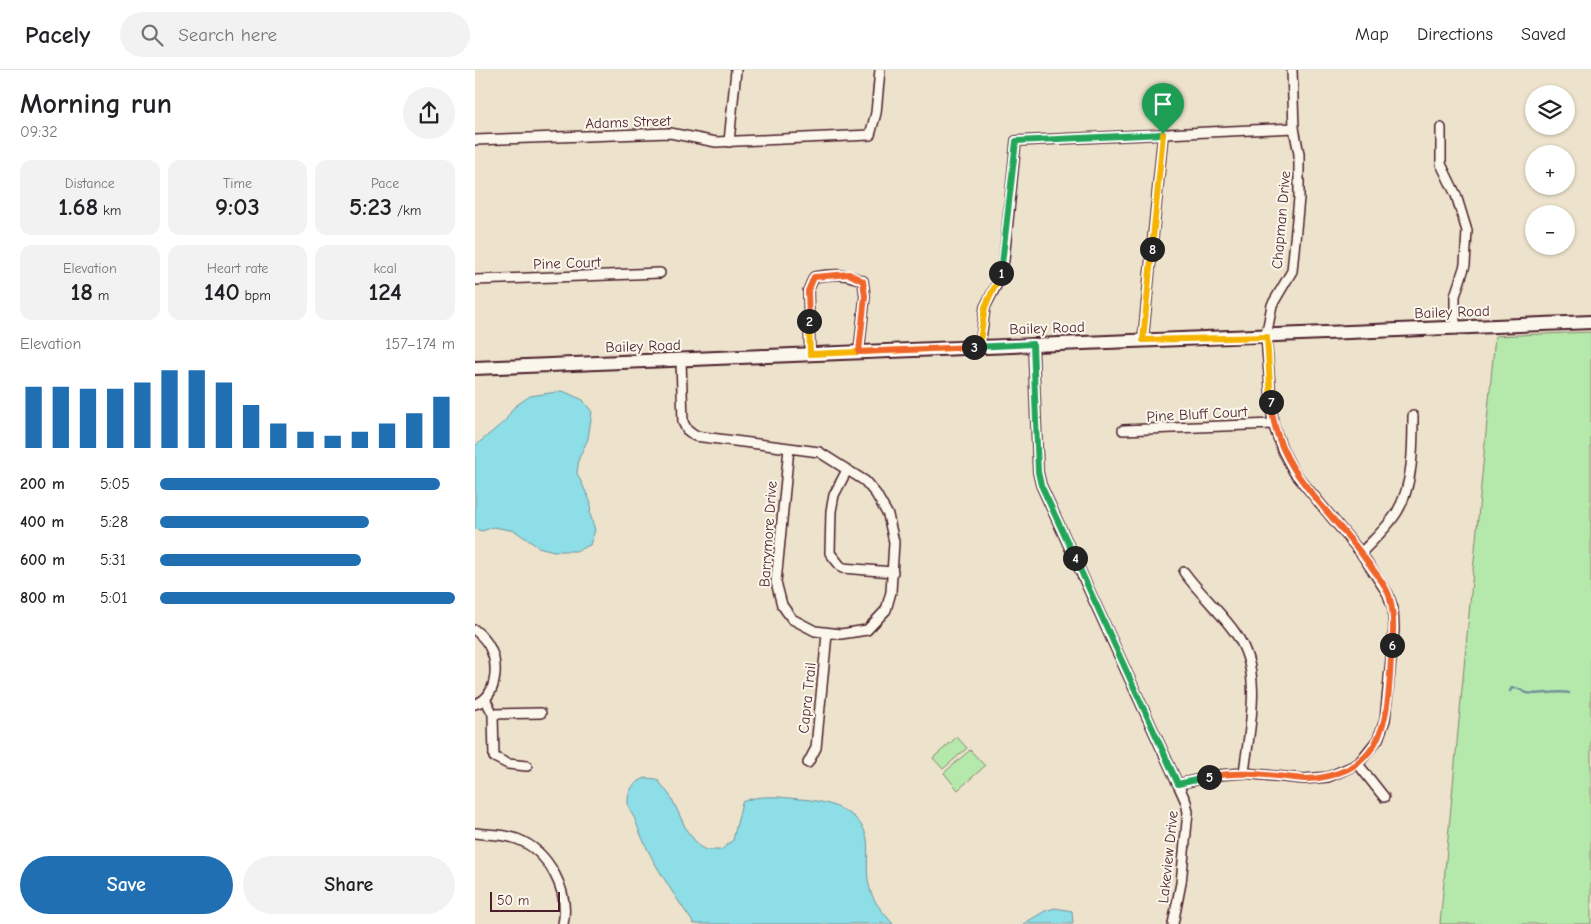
<!DOCTYPE html>
<meta charset="utf-8">
<style>
body{margin:0;font-family:"Comic Neue",sans-serif;background:#f2f2f2;color:#202124;height:100vh;display:flex;flex-direction:column;font-size:19px;white-space:nowrap}
*{box-sizing:border-box;margin:0}
p{font-size:16px;color:#757577}
.icon{flex:none;width:28px;height:28px;fill:none;stroke:currentColor;stroke-width:2;stroke-linecap:round;stroke-linejoin:round}
.map{position:relative;flex:1;overflow:hidden}
.drawer{display:flex;flex-direction:column;background:#fff;width:475px}
.drawer>*{flex:none}
.controls{position:absolute;left:1050px;top:15px;display:grid;gap:10px}
.controls a{display:grid;place-items:center;width:50px;height:50px;border-radius:50%;background:#fff;box-shadow:0 1px 4px #0004;font-size:25px}
.scale{position:absolute;left:15px;bottom:12px;width:70px;box-sizing:border-box;padding-left:5px;border:2px solid #4a1f2b;border-top:0;font-size:14px;line-height:18px;white-space:nowrap;color:#4a1f2b;-webkit-text-stroke:4px #fbf7ec;paint-order:stroke}
.pin{position:absolute;display:grid;place-items:center;width:42px;height:42px;color:#fff;margin:-51px -21px;border-radius:50% 50% 50% 0;rotate:-45deg;box-shadow:0 0 5px #0007}
.pin .icon{rotate:45deg}
.km{position:absolute;width:25px;height:25px;margin:-12px;border-radius:50%;background:#222;color:#fff;font-size:14px;line-height:25px;text-align:center}
.round{display:grid;place-items:center;flex:none;width:52px;height:52px;border-radius:26px;background:#f2f2f2}
.summary{display:flex;align-items:center;justify-content:space-between;height:85px;padding:0 20px}
h1{font-size:28px;font-weight:700;line-height:38px}
.metrics{display:grid;grid-template-columns:repeat(3,1fr);gap:8px;height:85px;padding:5px 20px}
.metrics div{display:grid;align-content:center;border-radius:12px;background:#f2f2f2;text-align:center}
.metrics b{font-size:25px;font-weight:700}
.metrics small{font-size:14px;font-weight:400}
.metrics p{font-size:14px}
.chart{height:140px;padding:10px 20px}
.chart p{display:flex;justify-content:space-between}
.chart svg{width:100%;height:90px;margin-top:5px;stroke:#1f6fb2;stroke-width:6}
.cta{display:flex;gap:10px;margin-top:auto;padding:10px 20px}
.cta a{flex:1;height:58px;border-radius:30px;background:#1f6fb2;color:#fff;font-size:20px;font-weight:700;line-height:58px;text-align:center}
.cta a+a{background:#f2f2f2;color:#202124}
ul{padding:0 20px;list-style:none;font-size:16px}
li{display:grid;grid-template-columns:80px 60px 1fr;align-items:center;height:38px}
li i{height:12px;border-radius:6px;background:#1f6fb2}
header{display:flex;align-items:center;gap:30px;box-sizing:border-box;height:70px;padding:0 25px;background:#fff;border-bottom:1px solid #e0e0e0}
header strong{font-size:24px}
nav{display:flex;gap:28px;margin-inline-start:auto;font-size:18px}
.search{width:350px;height:45px;background:#f2f2f2;display:flex;align-items:center;gap:12px;box-sizing:border-box;padding:0 18px;border-radius:28px;color:#757577;font-size:19px}
main{display:flex;flex:1;min-height:0}
.map>svg:first-child{display:block}
.green{fill:#b5e9ab;stroke:#80846b}
.water{fill:#8ddee6;stroke:#72929b}
.lines{fill:none;stroke-linecap:round;stroke-linejoin:round}
.stream{stroke:#72929b;stroke-width:2.5}
.street-casing{stroke:#4a1f2b;stroke-width:12}
.secondary-casing{stroke:#4a1f2b;stroke-width:16}
.street{stroke:#fbf7ec;stroke-width:9}
.secondary{stroke:#fbf7ec;stroke-width:12}
.split-1-casing{stroke:#fff;stroke-width:10}
.split-2-casing{stroke:#fff;stroke-width:10}
.split-3-casing{stroke:#fff;stroke-width:10}
.split-4-casing{stroke:#fff;stroke-width:10}
.split-5-casing{stroke:#fff;stroke-width:10}
.split-6-casing{stroke:#fff;stroke-width:10}
.split-7-casing{stroke:#fff;stroke-width:10}
.split-8-casing{stroke:#fff;stroke-width:10}
.split-9-casing{stroke:#fff;stroke-width:10}
.split-1{stroke:#22a559;stroke-width:6}
.split-2{stroke:#f5b400;stroke-width:6}
.split-3{stroke:#f0652b;stroke-width:6}
.split-4{stroke:#22a559;stroke-width:6}
.split-5{stroke:#22a559;stroke-width:6}
.split-6{stroke:#f0652b;stroke-width:6}
.split-7{stroke:#f0652b;stroke-width:6}
.split-8{stroke:#f5b400;stroke-width:6}
.split-9{stroke:#f5b400;stroke-width:6}
.labels{text-anchor:middle;dominant-baseline:central;stroke-width:4;stroke-linejoin:round;paint-order:stroke}
.street-label{font-size:15px;fill:#4a1f2b;stroke:#fbf7ec}
</style>
<header>
<strong>Pacely</strong>
<div class="search"><svg class="icon" aria-label="search" viewBox="0 0 24 24"><circle cx="10" cy="10" r="6"/><path d="M15 15l6 6"/></svg>Search here</div>
<nav><a>Map</a><a>Directions</a><a>Saved</a></nav>
</header>
<main>
<section class="drawer">
<div class="summary"><div><h1>Morning run</h1><p>09:32</p></div><a class="round"><svg class="icon" aria-label="share" viewBox="0 0 24 24"><path d="M12 15V3M7 8l5-5 5 5M5 13v7h14v-7"/></svg></a></div>
<div class="metrics">
<div><p>Distance</p><b>1.68<small> km</small></b></div>
<div><p>Time</p><b>9:03</b></div>
<div><p>Pace</p><b>5:23<small> /km</small></b></div>
</div>
<div class="metrics">
<div><p>Elevation</p><b>18<small> m</small></b></div>
<div><p>Heart rate</p><b>140<small> bpm</small></b></div>
<div><p>kcal</p><b>124</b></div>
</div>
<div class="chart"><p><span>Elevation</span>157–174 m</p>
<svg viewBox="0 0 160 44" preserveAspectRatio="none"><path d="M5 44V14M15 44V14M25 44V15M35 44V15M45 44V12M55 44V6M65 44V6M75 44V12M85 44V23M95 44V32M105 44V36M115 44V38M125 44V36M135 44V32M145 44V27M155 44V19"/></svg>
</div>
<ul>
<li><b>200 m</b>5:05<i style="width:95%"></i></li>
<li><b>400 m</b>5:28<i style="width:71%"></i></li>
<li><b>600 m</b>5:31<i style="width:68%"></i></li>
<li><b>800 m</b>5:01<i style="width:100%"></i></li>
</ul>
<div class="cta"><a>Save</a><a>Share</a></div>
</section>
<div class="map">
<svg width="1116" height="854" viewBox="0 0 1116 854">
<rect width="100%" height="100%" fill="#ede3cc"/>
<filter id="ink" filterUnits="userSpaceOnUse"><feTurbulence type="fractalNoise" baseFrequency=".02" numOctaves="2"/><feDisplacementMap in="SourceGraphic" scale="10" xChannelSelector="R" yChannelSelector="G"/><feConvolveMatrix kernelMatrix="1 2 1 2 8 2 1 2 1" color-interpolation-filters="sRGB"/></filter>
<g filter="url(#ink)">
<!-- green -->
<g class="green">
<polygon points="1116,262 1116,854 965,854 1020,266"/>
<polygon points="482,667 492,678 468,699 458,688"/>
<polygon points="495,680 510,696 483,720 469,703"/>
</g>
<!-- water -->
<g class="water">
<polygon points="88,321 108,330 117,342 113,369 104,388 102,403 116,433 115,444 120,460 115,475 101,481 79,481 63,477 40,461 19,457 7,461 0,459 0,376 30,351 39,337 55,326"/>
<path d="M171,708L182,709L196,727L212,761L225,777L231,780H246L258,770L267,732C284,724 305,727 324,729C349,730 387,740 392,769C394,785 390,803 395,819C398,832 409,843 418,854H219C198,823 174,789 162,755C160,746 152,740 153,730C153,719 161,711 171,708Z"/>
<polygon points="580,838 597,841 598,854 548,854 570,841"/>
</g>
<g class="lines">
<!-- stream -->
<path class="stream" d="M1035,621L1037,618C1045,617 1046,621 1052,623C1064,626 1080,620 1094,623"/>
<defs>
<g id="street">
<polyline points="966,58 966,94 981,125 992,161 990,195 980,226 980,259"/>
<polyline points="0,70 195,63 241,72 395,65 401,43 405,0"/>
<polyline points="254,72 261,0"/>
<polyline points="0,210 185,203"/>
<polyline points="668,270 688,64"/>
<polyline points="558,275 563,402 566,415 711,732 713,742 706,813 698,854"/>
<polyline points="505,277 510,237 525,208 529,190 541,71 819,58"/>
<path d="M335,284L333,221L339,207C358,204 371,203 388,211L390,226L384,282"/>
<polyline points="206,290 208,352 212,360 220,366 314,378 301,512 307,535 317,549 340,561 366,564 392,560 411,540 416,522 419,472 413,445 401,424 390,411 344,382 314,378"/>
<polyline points="648,360 798,354"/>
<polyline points="372,400 359,425 356,441 355,483 367,498 418,502"/>
<path d="M886,483C898,470 913,457 922,442C938,416 938,377 938,346"/>
<path d="M709,502C725,524 746,542 761,564C789,603 774,659 769,703"/>
<path d="M0,560C6,565 12,571 15,578C24,596 22,628 0,634"/>
<polyline points="10,629 18,644 19,687 33,694 52,696"/>
<polyline points="18,644 66,643"/>
<polyline points="333,693 341,678 352,564"/>
<polyline points="883,694 909,727"/>
<polyline points="703,714 743,705 769,703 829,709 853,707 883,694 903,669 910,650 919,559 918,539 913,524 886,483 819,402 808,381 798,354 791,267 797,235 817,201 824,128 824,84 819,58 817,0"/>
<path d="M0,763C14,765 29,764 42,769C74,781 95,822 88,854"/>
</g>
<polyline id="secondary" points="0,298 1116,252"/>
</defs>
<!-- street casing -->
<use href="#street" class="street-casing"/>
<!-- secondary casing -->
<use href="#secondary" class="secondary-casing"/>
<!-- street -->
<use href="#street" class="street"/>
<!-- secondary -->
<use href="#secondary" class="secondary"/>
</g>
</g>
<g class="lines" filter="url(#ink)">
<defs>
<polyline id="split-1" points="526,203 541,71 688,64"/>
<polyline id="split-2" points="334,251 335,284 504,277 510,237 526,203"/>
<polyline id="split-3" points="334,251 333,221 339,207 374,204 388,211 390,226 384,282 499,277"/>
<polyline id="split-4" points="499,277 558,274 563,402 566,415 600,488"/>
<polyline id="split-5" points="600,488 703,714 734,707"/>
<path id="split-6" d="M734,707C766,700 797,706 830,709C844,709 857,706 871,700C918,679 913,618 917,575"/>
<path id="split-7" d="M796,332C801,401 854,437 891,490C899,501 909,512 914,525C919,542 919,558 917,575"/>
<polyline id="split-8" points="677,179 668,270 792,267 796,332"/>
<polyline id="split-9" points="677,179 688,64"/>
</defs>
<!-- split-1 casing -->
<use href="#split-1" class="split-1-casing"/>
<!-- split-2 casing -->
<use href="#split-2" class="split-2-casing"/>
<!-- split-3 casing -->
<use href="#split-3" class="split-3-casing"/>
<!-- split-4 casing -->
<use href="#split-4" class="split-4-casing"/>
<!-- split-5 casing -->
<use href="#split-5" class="split-5-casing"/>
<!-- split-6 casing -->
<use href="#split-6" class="split-6-casing"/>
<!-- split-7 casing -->
<use href="#split-7" class="split-7-casing"/>
<!-- split-8 casing -->
<use href="#split-8" class="split-8-casing"/>
<!-- split-9 casing -->
<use href="#split-9" class="split-9-casing"/>
<!-- split-1 -->
<use href="#split-1" class="split-1"/>
<!-- split-2 -->
<use href="#split-2" class="split-2"/>
<!-- split-3 -->
<use href="#split-3" class="split-3"/>
<!-- split-4 -->
<use href="#split-4" class="split-4"/>
<!-- split-5 -->
<use href="#split-5" class="split-5"/>
<!-- split-6 -->
<use href="#split-6" class="split-6"/>
<!-- split-7 -->
<use href="#split-7" class="split-7"/>
<!-- split-8 -->
<use href="#split-8" class="split-8"/>
<!-- split-9 -->
<use href="#split-9" class="split-9"/>
</g>
<g class="labels">
<!-- street labels -->
<g class="street-label">
<text transform="translate(153 52) rotate(-2)">Adams Street</text>
<text transform="translate(806 150) rotate(-85)">Chapman Drive</text>
<text transform="translate(92 193) rotate(-2)">Pine Court</text>
<text transform="translate(977 242) rotate(-2)">Bailey Road</text>
<text transform="translate(572 258) rotate(-2)">Bailey Road</text>
<text transform="translate(168 276) rotate(-2)">Bailey Road</text>
<text transform="translate(722 344) rotate(-3)">Pine Bluff Court</text>
<text transform="translate(293 464) rotate(-86)">Barrymore Drive</text>
<text transform="translate(332 628) rotate(-84)">Capra Trail</text>
<text transform="translate(693 787) rotate(-84)">Lakeview Drive</text>
</g>
</g>
</svg>
<div class="controls">
<a><svg class="icon" aria-label="layers" viewBox="0 0 24 24"><path d="M12 4l9 5-9 5-9-5zM3 14l9 5 9-5"/></svg></a>
<a>+</a>
<a>−</a>
</div>
<div class="scale">50 m</div>
<div class="pin" style="left:688px;top:64px;background:#1e9e55"><svg class="icon" aria-label="arrive" viewBox="0 0 24 24"><path d="M6 21V4h12l-3 4 3 4H6"/></svg></div>
<b class="km" style="left:526px;top:203px">1</b>
<b class="km" style="left:334px;top:251px">2</b>
<b class="km" style="left:499px;top:277px">3</b>
<b class="km" style="left:600px;top:488px">4</b>
<b class="km" style="left:734px;top:707px">5</b>
<b class="km" style="left:917px;top:575px">6</b>
<b class="km" style="left:796px;top:332px">7</b>
<b class="km" style="left:677px;top:179px">8</b>
</div>
</main>
